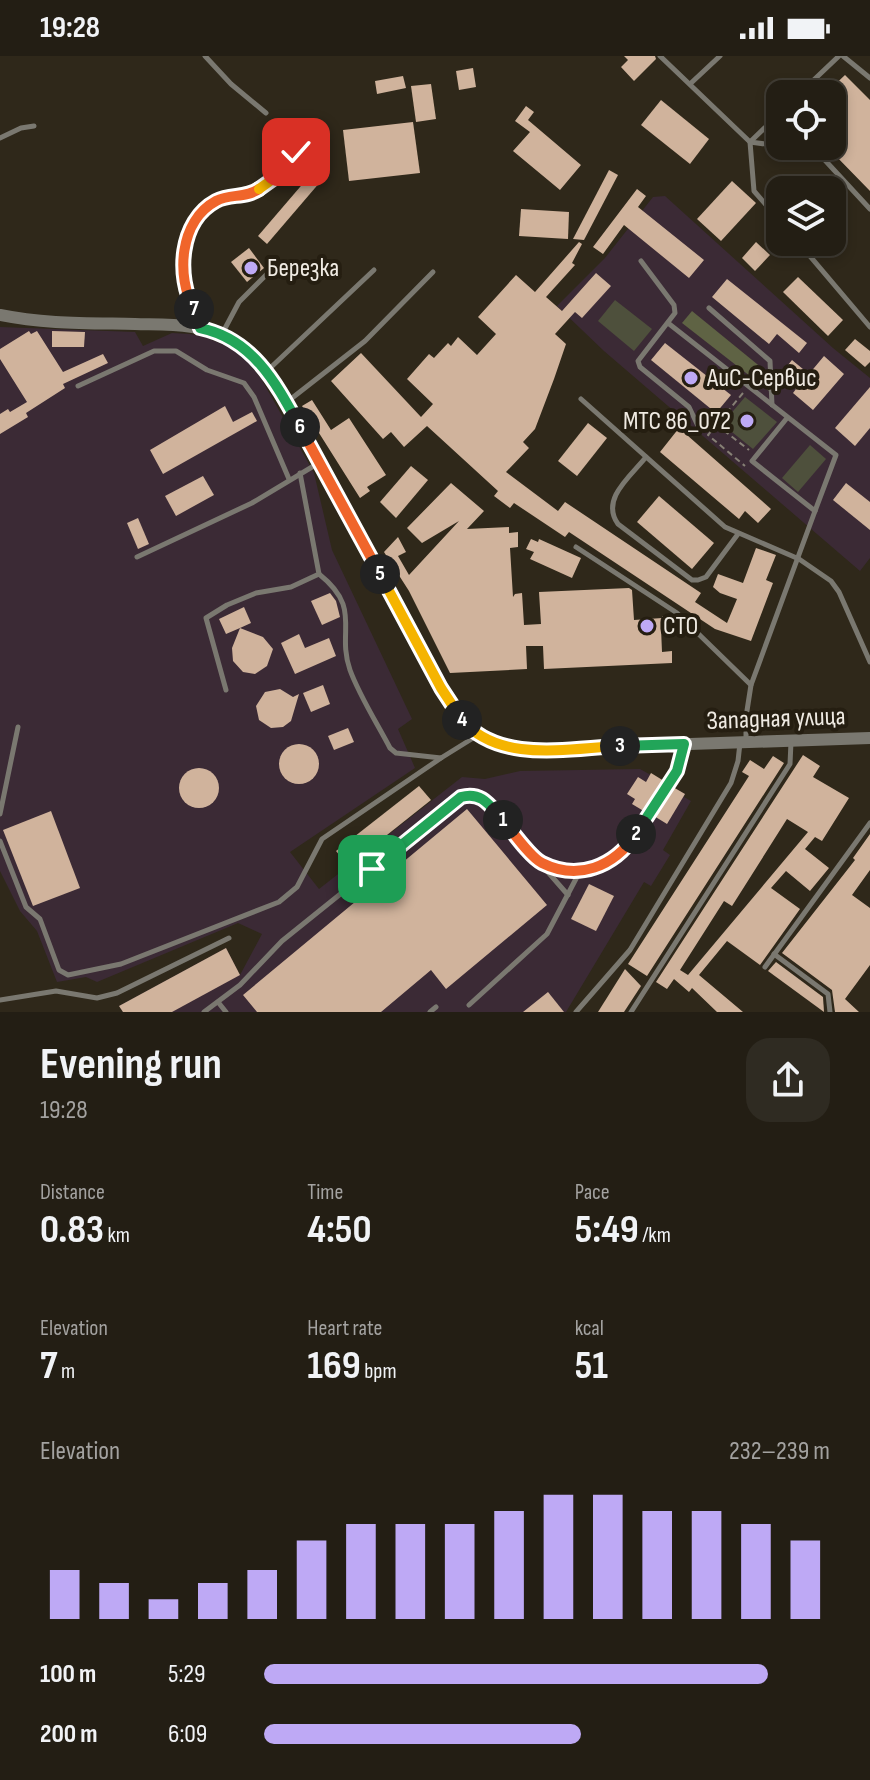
<!DOCTYPE html>
<meta charset="utf-8">
<style>
body{margin:0;font-family:"Sofia Sans Condensed",sans-serif;background:#2f2b22;color:#f1f3f6;height:100vh;display:flex;flex-direction:column;font-size:30px;white-space:nowrap}
*{box-sizing:border-box;margin:0}
p{font-size:26px;color:#a3a2a0}
.icon{flex:none;width:44px;height:44px;fill:none;stroke:currentColor;stroke-width:2;stroke-linecap:round;stroke-linejoin:round}
.map{position:relative;height:956px;overflow:hidden}
.details{display:flex;flex-direction:column;background:#231e14;flex:1}
.details>*{flex:none}
.tools{position:absolute;left:766px;top:24px;display:grid;gap:16px}
.tools a{display:grid;place-items:center;width:80px;height:80px;border-radius:16px;background:#231e14;box-shadow:0 4px 12px #0003,0 0 0 2px #403c34;font-size:40px}
.pin{position:absolute;display:grid;place-items:center;width:68px;height:68px;color:#fff;margin:-34px;border-radius:16px;box-shadow:0 4px 12px #0006}
.km{position:absolute;width:40px;height:40px;margin:-20px;border-radius:50%;background:#222;color:#fff;font-size:22px;line-height:40px;text-align:center}
.round{display:grid;place-items:center;flex:none;width:84px;height:84px;border-radius:24px;background:#2f2b22}
.headline{display:flex;align-items:center;justify-content:space-between;height:136px;padding:0 40px}
h1{font-size:44px;font-weight:700;line-height:60px}
.figures{display:grid;grid-template-columns:repeat(3,1fr);gap:12px;height:136px;padding:8px 40px}
.figures div{display:grid;align-content:center}
.figures b{font-size:40px;font-weight:700}
.figures small{font-size:22px;font-weight:400}
.figures p{font-size:22px}
.chart{height:224px;padding:16px 40px}
.chart p{display:flex;justify-content:space-between}
.chart svg{width:100%;height:144px;margin-top:8px;stroke:#bea9f5;stroke-width:6}
ul{padding:0 40px;list-style:none;font-size:26px}
li{display:grid;grid-template-columns:128px 96px 1fr;align-items:center;height:60px}
li i{height:20px;border-radius:10px;background:#bea9f5}
.status{display:flex;justify-content:space-between;align-items:center;height:56px;padding:0 40px;background:#231e14;direction:ltr}
.status svg{height:22px;fill:currentColor}
.map>svg:first-child{display:block}
.industrial{fill:#3b2a35}
.green{fill:#4e503c}
.forest{fill:#5f6344}
.building{fill:#d0b39c;fill-rule:evenodd}
.lines{fill:none;stroke-linecap:round;stroke-linejoin:round}
.path{stroke:#868075;stroke-width:2;stroke-dasharray:6 4;stroke-linecap:butt}
.service{stroke:#7a7870;stroke-width:5}
.tertiary{stroke:#7a7870;stroke-width:12}
.split-1-casing{stroke:#fff;stroke-width:16}
.split-2-casing{stroke:#fff;stroke-width:16}
.split-3-casing{stroke:#fff;stroke-width:16}
.split-4-casing{stroke:#fff;stroke-width:16}
.split-5-casing{stroke:#fff;stroke-width:16}
.split-6-casing{stroke:#fff;stroke-width:16}
.split-7-casing{stroke:#fff;stroke-width:16}
.split-8-casing{stroke:#fff;stroke-width:16}
.split-9-casing{stroke:#fff;stroke-width:16}
.split-1{stroke:#22a559;stroke-width:10}
.split-2{stroke:#f0652b;stroke-width:10}
.split-3{stroke:#22a559;stroke-width:10}
.split-4{stroke:#f5b400;stroke-width:10}
.split-5{stroke:#f5b400;stroke-width:10}
.split-6{stroke:#f0652b;stroke-width:10}
.split-7{stroke:#22a559;stroke-width:10}
.split-8{stroke:#f0652b;stroke-width:10}
.split-9{stroke:#f5b400;stroke-width:10}
.poi-dot{fill:#bea9f5;stroke:#251e11;stroke-width:3}
.labels{text-anchor:middle;dominant-baseline:central;stroke-width:8;stroke-linejoin:round;paint-order:stroke}
.poi-label{font-size:26px;fill:#efeae2;stroke:#251e11;text-anchor:start}
.street-label{font-size:26px;fill:#efeae2;stroke:#251e11}
</style>
<div class="status"><b>19:28</b><svg viewBox="0 0 49 12"><path d="M0 12V9h3v3zM5 12V6h3v6zM10 12V3h3v9zM15 12V0h3v12zM26 1h20v11H26zM47 4h2v5h-2z"/></svg></div>
<div class="map">
<svg width="870" height="956" viewBox="0 0 870 956">
<rect width="100%" height="100%" fill="#2f281a"/>
<!-- industrial -->
<g class="industrial">
<polygon points="665,140 833,292 870,322 870,502 860,515 604,295 557,250 605,202 653,141"/>
<polygon points="0,271 135,276 143,290 172,277 190,278 205,281 231,292 249,307 262,324 314,417 332,494 412,663 398,673 415,712 290,796 319,833 462,721 485,723 520,715 640,713 685,738 684,741 691,745 663,794 670,799 651,830 644,826 566,956 123,956 119,950 226,892 240,919 262,878 238,867 97,926 86,921 57,926 37,875 20,855 0,815"/>
</g>
<!-- green -->
<g class="green">
<polygon points="615,244 652,273 634,295 598,265"/>
<polygon points="745,341 777,366 753,393 722,368"/>
<polygon points="810,389 826,403 798,436 782,422"/>
</g>
<!-- forest -->
<polygon class="forest" points="692,255 768,317 769,335 682,267"/>
<!-- building -->
<g class="building">
<polygon points="624,0 655,0 656,3 634,25 621,11 628,4"/>
<polygon points="473,12 476,31 459,34 456,15"/>
<polygon points="845,19 870,44 870,135 832,96 832,38 825,38"/>
<polygon points="403,20 406,32 377,38 375,25"/>
<polygon points="431,28 436,63 416,66 411,30"/>
<polygon points="661,44 709,83 690,108 641,69"/>
<polygon points="526,50 534,56 528,64 581,109 560,134 513,95 530,76 515,65"/>
<polygon points="413,66 420,117 349,125 343,74"/>
<polygon points="318,110 327,118 267,188 258,180"/>
<polygon points="609,114 618,119 584,184 573,183"/>
<polygon points="732,125 756,147 721,185 697,163"/>
<polygon points="637,133 646,140 638,151 704,204 689,222 624,169 603,198 593,191"/>
<polygon points="521,153 569,156 568,183 519,180"/>
<polygon points="579,186 582,188 572,207 575,209 546,241 562,255 596,217 611,230 582,262 575,256 555,278 566,288 554,323 535,373 523,386 529,392 506,416 558,455 565,446 701,537 695,546 727,567 737,543 720,537 713,531 718,518 743,527 756,492 776,499 766,524 773,527 751,585 715,573 569,476 565,481 514,447 510,452 494,440 498,435 427,370 404,391 391,376 383,383 331,325 361,297 421,361 433,348 407,323 429,298 434,302 448,287 451,290 458,281 477,299 496,278 478,261 516,219 535,236"/>
<polygon points="756,186 770,199 755,215 742,202"/>
<polygon points="249,192 264,212 247,226 231,206"/>
<polygon points="798,221 843,264 828,280 783,236"/>
<polygon points="727,223 807,287 799,297 777,278 769,288 712,241"/>
<polygon points="29,275 31,278 37,275 63,316 103,298 108,307 63,328 65,332 26,357 28,361 0,378 0,358 8,353 10,356 27,346 0,303 0,293"/>
<polygon points="52,275 85,276 84,291 52,291"/>
<polygon points="855,283 870,295 870,306 865,311 845,294"/>
<polygon points="665,287 731,339 716,357 651,304"/>
<polygon points="824,300 844,318 813,354 793,337 796,333 780,319 792,304 809,318"/>
<polygon points="870,331 870,372 855,390 835,372"/>
<polygon points="312,344 331,374 349,362 386,419 367,431 370,435 360,442 302,350"/>
<polygon points="225,350 233,366 252,356 257,365 163,418 150,394"/>
<polygon points="588,367 607,382 577,420 558,405"/>
<polygon points="679,372 771,453 758,467 745,455 739,463 660,396"/>
<polygon points="411,410 428,424 396,462 380,446"/>
<polygon points="203,420 214,439 176,460 165,440"/>
<polygon points="451,427 484,455 467,473 509,471 509,477 518,476 518,491 510,492 513,541 515,538 522,537 524,569 541,568 539,536 629,532 632,534 634,564 662,562 662,560 673,561 674,572 661,572 662,596 672,595 672,607 544,613 543,590 526,590 527,613 450,617 409,535 384,496 398,481 406,496 398,500 409,519 459,465 422,487 407,472"/>
<polygon points="846,427 870,446 870,474 833,444"/>
<polygon points="659,440 714,487 692,513 637,466"/>
<polygon points="138,462 149,488 138,493 127,467"/>
<polygon points="531,483 538,486 539,483 581,502 572,522 530,503 534,496 526,493"/>
<polygon points="330,537 336,545 340,561 322,569 311,545"/>
<polygon points="244,551 251,567 240,572 263,581 273,593 267,610 255,618 243,616 233,605 232,592 240,572 226,578 219,563"/>
<polygon points="299,578 305,592 329,582 336,600 295,618 281,587"/>
<polygon points="323,629 330,648 311,656 303,637"/>
<polygon points="280,633 293,641 299,638 291,665 283,671 271,672 259,664 256,650 265,636"/>
<polygon points="348,672 354,686 334,694 328,680"/>
<circle cx="299" cy="708" r="20"/>
<path d="M803,699L820,710L813,721L849,742L822,785L815,781L805,793L829,812L810,835L786,815L771,832L800,853L760,909L727,885L699,919L743,956H717L692,932L689,936L674,923L667,933L656,926ZM787,763L808,776L688,919L680,914L724,845L732,850Z"/>
<polygon points="773,700 784,707 647,920 628,908 749,720 742,716 750,704 764,713"/>
<circle cx="199" cy="732" r="20"/>
<polygon points="651,717 664,725 645,754 642,754 632,748 635,743 627,738 638,721 646,726"/>
<polygon points="419,730 431,744 348,810 336,795"/>
<polygon points="673,731 685,738 667,768 654,760"/>
<polygon points="467,753 547,849 446,933 431,914 381,956 257,956 243,939"/>
<polygon points="51,755 80,832 33,850 3,774"/>
<polygon points="870,778 870,814 852,839 870,852 870,909 845,943 859,956 835,956 832,934 782,897 855,804 853,802"/>
<polygon points="589,828 614,840 596,875 571,863"/>
<polygon points="226,892 240,919 172,956 123,956 119,950"/>
<polygon points="776,906 823,941 824,956 768,915"/>
<polygon points="625,913 641,930 624,956 598,956"/>
<polygon points="548,936 564,956 523,956"/>
</g>
<g class="lines">
<!-- path -->
<g class="path">
<polyline points="743,337 708,379 745,410"/>
<polyline points="700,356 749,394"/>
</g>
<!-- service -->
<g class="service">
<polyline points="205,0 231,28 266,57"/>
<polyline points="660,0 750,86 780,90"/>
<polyline points="843,0 870,22"/>
<polyline points="690,28 720,0"/>
<polyline points="799,38 839,0"/>
<polyline points="780,57 750,86 754,135 780,165"/>
<polyline points="0,82 21,72 34,70"/>
<polyline points="781,90 808,94 822,101 870,153"/>
<polyline points="798,186 870,271"/>
<polyline points="641,205 674,249 675,257 638,305 640,311 689,351 699,372"/>
<polyline points="709,252 770,305 772,349"/>
<polyline points="668,267 836,399 815,455"/>
<polyline points="199,271 182,225 189,177 207,151 219,143 248,140 273,123 296,96 295,81"/>
<polyline points="222,278 239,246 272,213"/>
<polyline points="267,315 374,214"/>
<polyline points="78,330 154,295 176,295 207,314 244,327 254,341 289,423"/>
<polyline points="581,343 725,471 799,503 831,525 839,536 870,606"/>
<polyline points="287,346 365,285 433,216"/>
<path d="M646,401C631,420 600,443 618,468L692,524H698L706,521L738,478"/>
<polyline points="576,491 677,557 751,629"/>
<polyline points="137,501 252,447 317,408"/>
<path d="M319,518C363,553 336,574 350,614C360,641 377,667 390,692L396,697L441,702L478,679"/>
<polyline points="226,634 206,562 227,549 256,537 291,531 319,518 300,417"/>
<polyline points="746,685 746,661 751,629 815,455 752,405 787,362"/>
<polyline points="0,758 18,671"/>
<polyline points="0,785 26,851 40,863 59,914 68,919 121,908 279,846 297,831 322,783 441,702"/>
<polyline points="541,807 579,817"/>
<polyline points="774,898 828,938 830,956"/>
<polyline points="765,911 870,767"/>
<polyline points="0,944 56,935 97,942 117,937 229,882"/>
<polyline points="218,946 226,956"/>
<polyline points="469,949 547,878 579,817 614,802 626,793 677,715 684,689"/>
<polyline points="204,956 240,929 282,885 461,741 468,739 483,742 568,839"/>
<polyline points="430,956 436,951"/>
<polyline points="576,956 630,894 731,727 738,705 740,687"/>
<polyline points="631,956 790,708 791,686"/>
</g>
<!-- tertiary -->
<path class="tertiary" d="M0,259C44,268 89,267 135,268C167,269 201,267 231,283C253,295 267,315 280,336L441,632C469,678 486,693 542,693L870,682"/>
</g>
<g class="lines">
<defs>
<path id="split-1" d="M372,813L461,741C482,735 490,750 503,764"/>
<path id="split-2" d="M503,764C512,775 530,801 542,807C578,825 614,811 636,778"/>
<polyline id="split-3" points="620,690 684,688 677,715 636,778"/>
<path id="split-4" d="M462,664C500,708 569,692 620,690"/>
<polyline id="split-5" points="380,518 441,632 462,664"/>
<polyline id="split-6" points="300,371 380,518"/>
<path id="split-7" d="M194,253L200,272C253,283 276,327 300,371"/>
<path id="split-8" d="M194,253C176,221 179,165 216,145C231,137 244,143 259,133"/>
<polyline id="split-9" points="259,133 273,123 296,96"/>
</defs>
<!-- split-1 casing -->
<use href="#split-1" class="split-1-casing"/>
<!-- split-2 casing -->
<use href="#split-2" class="split-2-casing"/>
<!-- split-3 casing -->
<use href="#split-3" class="split-3-casing"/>
<!-- split-4 casing -->
<use href="#split-4" class="split-4-casing"/>
<!-- split-5 casing -->
<use href="#split-5" class="split-5-casing"/>
<!-- split-6 casing -->
<use href="#split-6" class="split-6-casing"/>
<!-- split-7 casing -->
<use href="#split-7" class="split-7-casing"/>
<!-- split-8 casing -->
<use href="#split-8" class="split-8-casing"/>
<!-- split-9 casing -->
<use href="#split-9" class="split-9-casing"/>
<!-- split-1 -->
<use href="#split-1" class="split-1"/>
<!-- split-2 -->
<use href="#split-2" class="split-2"/>
<!-- split-3 -->
<use href="#split-3" class="split-3"/>
<!-- split-4 -->
<use href="#split-4" class="split-4"/>
<!-- split-5 -->
<use href="#split-5" class="split-5"/>
<!-- split-6 -->
<use href="#split-6" class="split-6"/>
<!-- split-7 -->
<use href="#split-7" class="split-7"/>
<!-- split-8 -->
<use href="#split-8" class="split-8"/>
<!-- split-9 -->
<use href="#split-9" class="split-9"/>
</g>
<!-- markers -->
<g class="poi-dot">
<circle cx="251" cy="212" r="8"/>
<circle cx="691" cy="322" r="8"/>
<circle cx="747" cy="365" r="8"/>
<circle cx="647" cy="570" r="8"/>
</g>
<g class="labels">
<!-- poi labels -->
<g class="poi-label">
<text x="267" y="212">Березка</text>
<text x="707" y="322">АиС-Сервис</text>
<text x="731" y="365" text-anchor="end">МТС 86_072</text>
<text x="663" y="570">СТО</text>
</g>
<!-- street labels -->
<g class="street-label">
<text transform="translate(776 663) rotate(-2)">Западная улица</text>
</g>
</g>
</svg>
<div class="tools">
<a><svg class="icon" aria-label="locate" viewBox="0 0 24 24"><circle cx="12" cy="12" r="6"/><path d="M12 2v4M12 18v4M2 12h4M18 12h4"/></svg></a>
<a><svg class="icon" aria-label="layers" viewBox="0 0 24 24"><path d="M12 4l9 5-9 5-9-5zM3 14l9 5 9-5"/></svg></a>
</div>
<div class="pin" style="left:372px;top:813px;background:#1e9e55"><svg class="icon" aria-label="arrive" viewBox="0 0 24 24"><path d="M6 21V4h12l-3 4 3 4H6"/></svg></div>
<div class="pin" style="left:296px;top:96px;background:#d93025"><svg class="icon" aria-label="check" viewBox="0 0 24 24"><path d="M5 12l5 5 9-10"/></svg></div>
<b class="km" style="left:503px;top:764px">1</b>
<b class="km" style="left:636px;top:778px">2</b>
<b class="km" style="left:620px;top:690px">3</b>
<b class="km" style="left:462px;top:664px">4</b>
<b class="km" style="left:380px;top:518px">5</b>
<b class="km" style="left:300px;top:371px">6</b>
<b class="km" style="left:194px;top:253px">7</b>
</div>
<section class="details">
<div class="headline"><div><h1>Evening run</h1><p>19:28</p></div><a class="round"><svg class="icon" aria-label="share" viewBox="0 0 24 24"><path d="M12 15V3M7 8l5-5 5 5M5 13v7h14v-7"/></svg></a></div>
<div class="figures">
<div><p>Distance</p><b>0.83<small> km</small></b></div>
<div><p>Time</p><b>4:50</b></div>
<div><p>Pace</p><b>5:49<small> /km</small></b></div>
</div>
<div class="figures">
<div><p>Elevation</p><b>7<small> m</small></b></div>
<div><p>Heart rate</p><b>169<small> bpm</small></b></div>
<div><p>kcal</p><b>51</b></div>
</div>
<div class="chart"><p><span>Elevation</span>232–239 m</p>
<svg viewBox="0 0 160 44" preserveAspectRatio="none"><path d="M5 44V29M15 44V33M25 44V38M35 44V33M45 44V29M55 44V20M65 44V15M75 44V15M85 44V15M95 44V11M105 44V6M115 44V6M125 44V11M135 44V11M145 44V15M155 44V20"/></svg>
</div>
<ul>
<li><b>100 m</b>5:29<i style="width:89%"></i></li>
<li><b>200 m</b>6:09<i style="width:56%"></i></li>
</ul>
</section>
